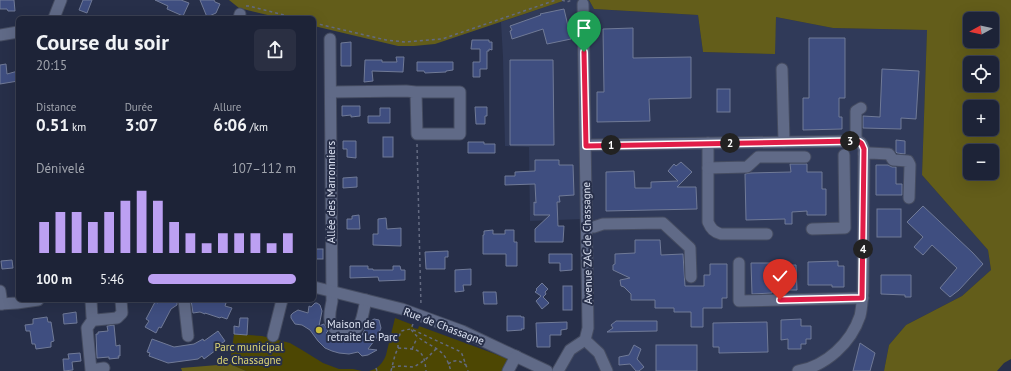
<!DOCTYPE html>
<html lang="fr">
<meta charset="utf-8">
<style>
body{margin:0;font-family:"PT Sans",sans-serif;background:#2a2f42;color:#f1f3f6;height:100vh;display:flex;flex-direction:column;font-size:15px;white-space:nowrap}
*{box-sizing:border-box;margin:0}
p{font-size:13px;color:#a0a4ad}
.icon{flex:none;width:22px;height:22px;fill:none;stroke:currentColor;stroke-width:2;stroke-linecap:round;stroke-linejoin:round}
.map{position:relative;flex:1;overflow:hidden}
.side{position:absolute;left:16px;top:16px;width:300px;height:286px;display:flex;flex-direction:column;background:#1d2337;border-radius:6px;box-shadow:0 4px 16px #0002,0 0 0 1px #3b4052}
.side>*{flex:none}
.needle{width:26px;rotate:262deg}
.buttons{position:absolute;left:963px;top:12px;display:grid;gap:8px}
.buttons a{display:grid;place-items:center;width:36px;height:36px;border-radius:6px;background:#1d2337;box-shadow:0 4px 16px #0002,0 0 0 1px #3b4052;font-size:20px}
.pin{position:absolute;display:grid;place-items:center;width:34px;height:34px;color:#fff;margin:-41px -17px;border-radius:50% 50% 50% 0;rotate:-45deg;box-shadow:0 0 4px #0007}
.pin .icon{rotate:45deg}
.km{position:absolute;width:20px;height:20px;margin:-10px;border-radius:50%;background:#222;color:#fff;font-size:11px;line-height:20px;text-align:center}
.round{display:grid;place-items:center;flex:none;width:42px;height:42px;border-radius:6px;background:#2a2f42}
.head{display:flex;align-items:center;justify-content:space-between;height:68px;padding:0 20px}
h1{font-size:22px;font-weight:800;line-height:30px}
.metrics{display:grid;grid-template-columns:repeat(3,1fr);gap:6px;height:68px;padding:4px 20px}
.metrics div{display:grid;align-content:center}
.metrics b{font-size:17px;font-weight:800}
.metrics small{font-size:11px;font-weight:400}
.metrics p{font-size:11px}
.chart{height:112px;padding:8px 20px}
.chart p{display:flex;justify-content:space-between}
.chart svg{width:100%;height:72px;margin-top:4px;stroke:#bca0f2;stroke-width:6}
ul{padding:0 20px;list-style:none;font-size:13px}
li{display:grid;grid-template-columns:64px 48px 1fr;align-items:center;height:30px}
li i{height:10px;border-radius:5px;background:#bca0f2}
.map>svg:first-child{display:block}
.built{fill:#303a59}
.green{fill:#4d4703}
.forest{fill:#635d1a;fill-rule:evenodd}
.building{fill:#3f4e80;stroke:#707a97}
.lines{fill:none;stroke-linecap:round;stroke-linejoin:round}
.minor-casing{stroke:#454c61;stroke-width:13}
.path{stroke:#636a81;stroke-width:1.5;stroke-dasharray:3 3;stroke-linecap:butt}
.minor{stroke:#606a87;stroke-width:11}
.route-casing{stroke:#fff;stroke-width:8}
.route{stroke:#e11d48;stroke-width:5}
.poi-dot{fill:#c7bb3c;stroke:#272f49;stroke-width:1.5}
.labels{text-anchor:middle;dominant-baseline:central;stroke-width:4;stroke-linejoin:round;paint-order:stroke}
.street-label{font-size:11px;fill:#dce2f2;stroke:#272f49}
.poi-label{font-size:11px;fill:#dce2f2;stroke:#272f49;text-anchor:start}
.park-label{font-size:11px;fill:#dcd476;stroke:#272f49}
</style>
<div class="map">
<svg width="1011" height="371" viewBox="0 0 1011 371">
<rect width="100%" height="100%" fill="#272f49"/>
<!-- built -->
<polygon class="built" points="566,0 589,0 594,9 698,15 703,52 774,54 776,17 833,28 927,30 922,175 988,250 991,270 962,296 906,325 889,345 884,371 557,371 585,333 582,219 530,221 529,147 505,146 503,57 501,22"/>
<!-- green -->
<g class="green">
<path d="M395,318L413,325V328L418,329L419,326L506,358L508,361L503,371H369C378,369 383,363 386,355Z"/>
<polygon points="234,334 262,336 290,343 302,350 323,363 339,369 353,369 362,371 246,371 230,364"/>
</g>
<!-- forest -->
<g class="forest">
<polygon points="229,0 566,0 435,44 414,46 398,46 314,26 314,18 280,18 239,8"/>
<path d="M589,0H1011V359L1004,363L997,371H884L889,345L906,325L962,296L991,270L988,250L922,175L927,30L833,28L776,17L775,54L703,52L698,15L594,9ZM970,19H992V41H970ZM970,63H992V85H970ZM970,107H992V129H970ZM970,151H992V173H970Z"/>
<polygon points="230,364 246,371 182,371 181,368"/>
</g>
<!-- building -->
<g class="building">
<polygon points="0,0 14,0 15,11 8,11 7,9 0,9"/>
<polygon points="83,0 92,0 87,13 79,10"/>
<polygon points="155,0 181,0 189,3 183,16 167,9 168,6"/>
<polygon points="200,0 214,0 215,2 220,4 216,13 207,17"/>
<polygon points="564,9 571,39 547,44 543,29 512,39 510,31 512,30 510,26 541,15 540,14"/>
<polygon points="633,28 633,58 691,57 691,98 649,99 650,121 597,122 597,92 604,92 603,29"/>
<polygon points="809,38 845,38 845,98 839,98 839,117 842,117 842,129 803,130 803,98 809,98"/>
<polygon points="472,40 489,40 489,42 492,42 492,50 489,49 489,51 487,51 487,69 480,69 480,77 473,77 473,62 480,62 480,49 471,49"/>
<polygon points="351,42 351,66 341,66 341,43"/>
<polygon points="396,57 404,57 403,72 372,71 373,81 364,82 365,60 382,60 382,62 397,62"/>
<polygon points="510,60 553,60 554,145 510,145"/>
<polygon points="417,62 453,62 453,70 446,71 446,72 425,73 424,71 417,71"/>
<polygon points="6,64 7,74 18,71 18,81 0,84 0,65"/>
<polygon points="882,69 919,71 916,119 901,118 901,129 863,128 863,116 880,117"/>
<rect x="717" y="89" width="13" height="23"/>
<polygon points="342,106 360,106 360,116 351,117 351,115 342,116"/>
<polygon points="475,107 487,107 487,116 485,116 485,124 476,124"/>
<polygon points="380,108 390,108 390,123 368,123 368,116 380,116"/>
<rect x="383" y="137" width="10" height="20"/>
<polygon points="896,140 905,141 905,154 897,153 896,152"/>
<polygon points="343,141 356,141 356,158 347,157 347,149 343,149"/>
<polygon points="468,142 484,142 484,144 495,144 495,153 468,153"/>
<polygon points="535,160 559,160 559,165 573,165 574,195 559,196 560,202 557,202 558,226 564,226 563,242 535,242 535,229 550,215 534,215 534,202 536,203 535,184 505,185 505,176 515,176 515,172 535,171"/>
<polygon points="681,162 692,172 677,187 696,187 697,209 606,211 606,172 634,171 635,188 651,188 651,182 678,181 668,171 674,164 676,166"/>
<polygon points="790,164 807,164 807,172 822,172 822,189 826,189 826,215 807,215 807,211 792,212 792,224 785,224 785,219 746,220 745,174 750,173 791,172"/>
<polygon points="876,165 888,165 892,167 896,167 896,184 902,184 902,195 876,195"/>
<polygon points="357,177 357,187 343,188 343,178"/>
<polygon points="923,206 973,253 983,264 959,290 950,297 940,288 957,268 932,245 923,255 914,247 923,237 907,222"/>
<rect x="877" y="209" width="24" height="28"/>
<polygon points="359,215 360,229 347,229 347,219 352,219 352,216"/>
<polygon points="386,218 387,229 401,228 401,246 373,245 373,234 378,234 378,219"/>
<polygon points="493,230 493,234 505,234 505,230 514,230 514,242 517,242 517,266 506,266 506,254 483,254 483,235 484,235 484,231"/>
<polygon points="635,240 660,240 661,255 683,254 685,286 704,286 704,275 710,275 710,264 727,264 727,298 722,298 722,308 703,308 703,327 691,327 691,312 674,312 674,308 655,308 655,300 631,300 631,294 624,287 621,286 620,280 630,278 613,270 613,265 615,264 615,254 635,253"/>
<rect x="314" y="249" width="9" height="10"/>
<polygon points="448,251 448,257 445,257 445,269 426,269 425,252"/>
<polygon points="549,254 572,254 572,270 560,271 560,263 549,263"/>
<polygon points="12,260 13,268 2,269 1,261"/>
<polygon points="838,261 838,266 844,266 844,287 832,287 832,285 808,285 808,262"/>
<polygon points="751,263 771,263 771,266 796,265 797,290 772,290 772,293 752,294"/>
<polygon points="350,266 368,266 368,269 373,269 373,270 393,270 393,266 400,266 401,270 405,270 405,280 379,281 378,277 350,278"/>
<polygon points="471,269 471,285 463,285 464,291 455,292 455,270"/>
<polygon points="881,275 911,275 911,297 905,297 905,295 881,294"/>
<polygon points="542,283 548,289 545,292 546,294 543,297 549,303 542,309 536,301 541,296 535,292 537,290 536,289"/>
<rect x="563" y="286" width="9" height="24"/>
<polygon points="483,292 496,292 497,304 484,304"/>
<polygon points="160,300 177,300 177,305 171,309 161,328 159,327 156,333 145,327 149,321 146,319 155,302 158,303"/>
<polygon points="191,300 219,300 226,303 225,306 232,308 227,319 221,317 220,318 205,313 205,314 200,312 193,313"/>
<polygon points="315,303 317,303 320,305 322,311 319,326 324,324 328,331 326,333 341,339 355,339 354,338 361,334 362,335 368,323 374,319 379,320 381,328 377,337 368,349 377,350 368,355 362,356 358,352 349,354 339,353 332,351 325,348 318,341 310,330 302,325 295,324 291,318 291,315 293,313 298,310 308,313 309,306 311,307"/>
<polygon points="76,312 77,323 64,324 63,314"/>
<polygon points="507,316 521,316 521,317 524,317 524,329 521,329 522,330 507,331"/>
<polygon points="47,317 48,322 51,322 54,341 51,342 51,347 36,349 35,344 32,344 30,331 26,331 25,325 33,324 33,319"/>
<polygon points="240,318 248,318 247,335 234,334 234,326 239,327"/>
<polygon points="801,319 801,326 811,326 811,339 806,339 806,344 801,344 801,349 788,349 788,339 781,340 781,320"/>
<polygon points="616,321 657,321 657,331 607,332 613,328 611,325"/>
<polygon points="567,322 567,329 561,330 561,335 550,335 550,347 537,347 536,323"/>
<polygon points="767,322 768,352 719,353 719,347 713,347 713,323"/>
<polygon points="114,325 116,346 120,345 120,356 118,356 119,358 109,359 109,357 97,358 96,334 98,334 98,332 108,331 107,326"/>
<polygon points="218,331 225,341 219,345 220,347 204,359 202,356 198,359 168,363 149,356 150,353 147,352 152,339 174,347 194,344 203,339 204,341"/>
<polygon points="860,343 875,353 870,371 853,371"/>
<polygon points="634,345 641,349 637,359 644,367 639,371 636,371 630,364 619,365 619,357 629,355"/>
<rect x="656" y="345" width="41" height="26"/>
<polygon points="80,353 81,361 72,362 73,370 64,371 63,359 69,359 68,354"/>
</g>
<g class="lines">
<defs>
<g id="minor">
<polyline points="54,18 61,0"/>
<polyline points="239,18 240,14"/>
<polyline points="0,35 18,32"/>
<path d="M330,39L332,301C331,307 329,313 330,320C333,334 351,337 359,325C363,319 364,307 366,300"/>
<polyline points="782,69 784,142"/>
<polyline points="331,92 406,91 416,92 460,92 460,134 417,134 416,92"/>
<polyline points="856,141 856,111 861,108"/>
<path d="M708,143V222C711,229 714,232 721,234H767"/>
<path d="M586,145L856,141C862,142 862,144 864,149L863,292C862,300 862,308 860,316C851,343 826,366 798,371"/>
<polyline points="864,154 870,153 889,154 893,160 908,161 910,165 909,198"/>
<polyline points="708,168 747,167 758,157 805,157"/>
<polyline points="587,227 594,227 603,224 663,223 690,248 691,277"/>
<polyline points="812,229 845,228 844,155"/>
<polyline points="739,263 739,301 863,298"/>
<polyline points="314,287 402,309 462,331 547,371"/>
<polyline points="0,291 2,304"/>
<polyline points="91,300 92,317 96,320 117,318 122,313 121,300"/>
<polyline points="184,300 188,336"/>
<polyline points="0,304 17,303 38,300"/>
<polyline points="94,318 87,328 91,370 104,368"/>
<polyline points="273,336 282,300"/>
<polyline points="585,340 599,353 607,371"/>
<polyline points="508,371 516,356"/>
<polyline points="558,371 570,350 585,340 588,328 583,4"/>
</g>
</defs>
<!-- minor casing -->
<use href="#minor" class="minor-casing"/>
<!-- path -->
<g class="path">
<polyline points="562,0 567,2 572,0"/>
<polyline points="246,6 249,6 295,18"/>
<polyline points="314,23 386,40 405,42 442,39 556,0"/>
<polyline points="417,144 421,306"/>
<path d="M413,324L411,329C418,341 432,344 442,353C447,358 449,365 451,371"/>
<path d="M398,348C419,349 424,349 426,371"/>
<polyline points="412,349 417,338"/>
<path d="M448,364C456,359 458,360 466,365"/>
<polyline points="392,367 401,366 414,367 425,360 436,349"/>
<polyline points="376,368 377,371"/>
<polyline points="391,371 395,355 398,348 398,340 401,331 405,330 411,329 459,351 462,354 468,371"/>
</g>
<!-- minor -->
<use href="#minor" class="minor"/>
</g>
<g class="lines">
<defs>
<path id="route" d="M584,52L586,146L856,141C862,142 862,144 864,149L862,298L780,300"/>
</defs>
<!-- route casing -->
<use href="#route" class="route-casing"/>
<!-- route -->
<use href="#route" class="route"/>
</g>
<!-- markers -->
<circle class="poi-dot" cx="319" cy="330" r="4"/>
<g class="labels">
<!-- street labels -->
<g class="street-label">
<text transform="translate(331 192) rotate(-90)">Allée des Marronniers</text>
<text transform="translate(587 243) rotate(-91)">Avenue ZAC de Chassagne</text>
<text transform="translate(444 326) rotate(21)">Rue de Chassagne</text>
</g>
<!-- poi labels -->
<g class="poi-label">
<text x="327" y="324">Maison de<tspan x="327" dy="13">retraite Le Parc</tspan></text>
</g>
<!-- park labels -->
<g class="park-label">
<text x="249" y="347">Parc municipal<tspan x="249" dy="13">de Chassagne</tspan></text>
</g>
</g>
</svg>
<div class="buttons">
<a><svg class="needle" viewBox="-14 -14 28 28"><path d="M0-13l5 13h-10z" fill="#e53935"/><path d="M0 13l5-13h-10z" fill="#a0a4ad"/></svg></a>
<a><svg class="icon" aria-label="locate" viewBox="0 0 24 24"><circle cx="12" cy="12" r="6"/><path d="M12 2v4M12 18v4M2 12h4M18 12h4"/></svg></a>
<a>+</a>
<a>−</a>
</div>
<div class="pin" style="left:584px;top:52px;background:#1e9e55"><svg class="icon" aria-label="arrive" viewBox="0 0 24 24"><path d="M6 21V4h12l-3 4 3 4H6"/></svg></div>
<div class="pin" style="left:780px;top:300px;background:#d93025"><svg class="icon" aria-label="check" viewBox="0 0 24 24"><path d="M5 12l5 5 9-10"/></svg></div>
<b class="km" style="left:611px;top:145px">1</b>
<b class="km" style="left:730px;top:143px">2</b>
<b class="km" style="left:850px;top:141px">3</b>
<b class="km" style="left:863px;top:249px">4</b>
<section class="side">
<div class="head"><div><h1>Course du soir</h1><p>20:15</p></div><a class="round"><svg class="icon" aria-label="share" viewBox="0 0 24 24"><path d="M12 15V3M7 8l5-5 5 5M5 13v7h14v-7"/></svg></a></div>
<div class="metrics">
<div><p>Distance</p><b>0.51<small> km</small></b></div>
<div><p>Durée</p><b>3:07</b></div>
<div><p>Allure</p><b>6:06<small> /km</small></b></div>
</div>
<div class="chart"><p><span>Dénivelé</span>107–112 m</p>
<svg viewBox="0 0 160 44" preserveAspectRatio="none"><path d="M5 44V25M15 44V19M25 44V19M35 44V25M45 44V19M55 44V12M65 44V6M75 44V12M85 44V25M95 44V32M105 44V38M115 44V32M125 44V32M135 44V32M145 44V38M155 44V32"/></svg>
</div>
<ul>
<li><b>100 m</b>5:46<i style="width:100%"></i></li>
</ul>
</section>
</div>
